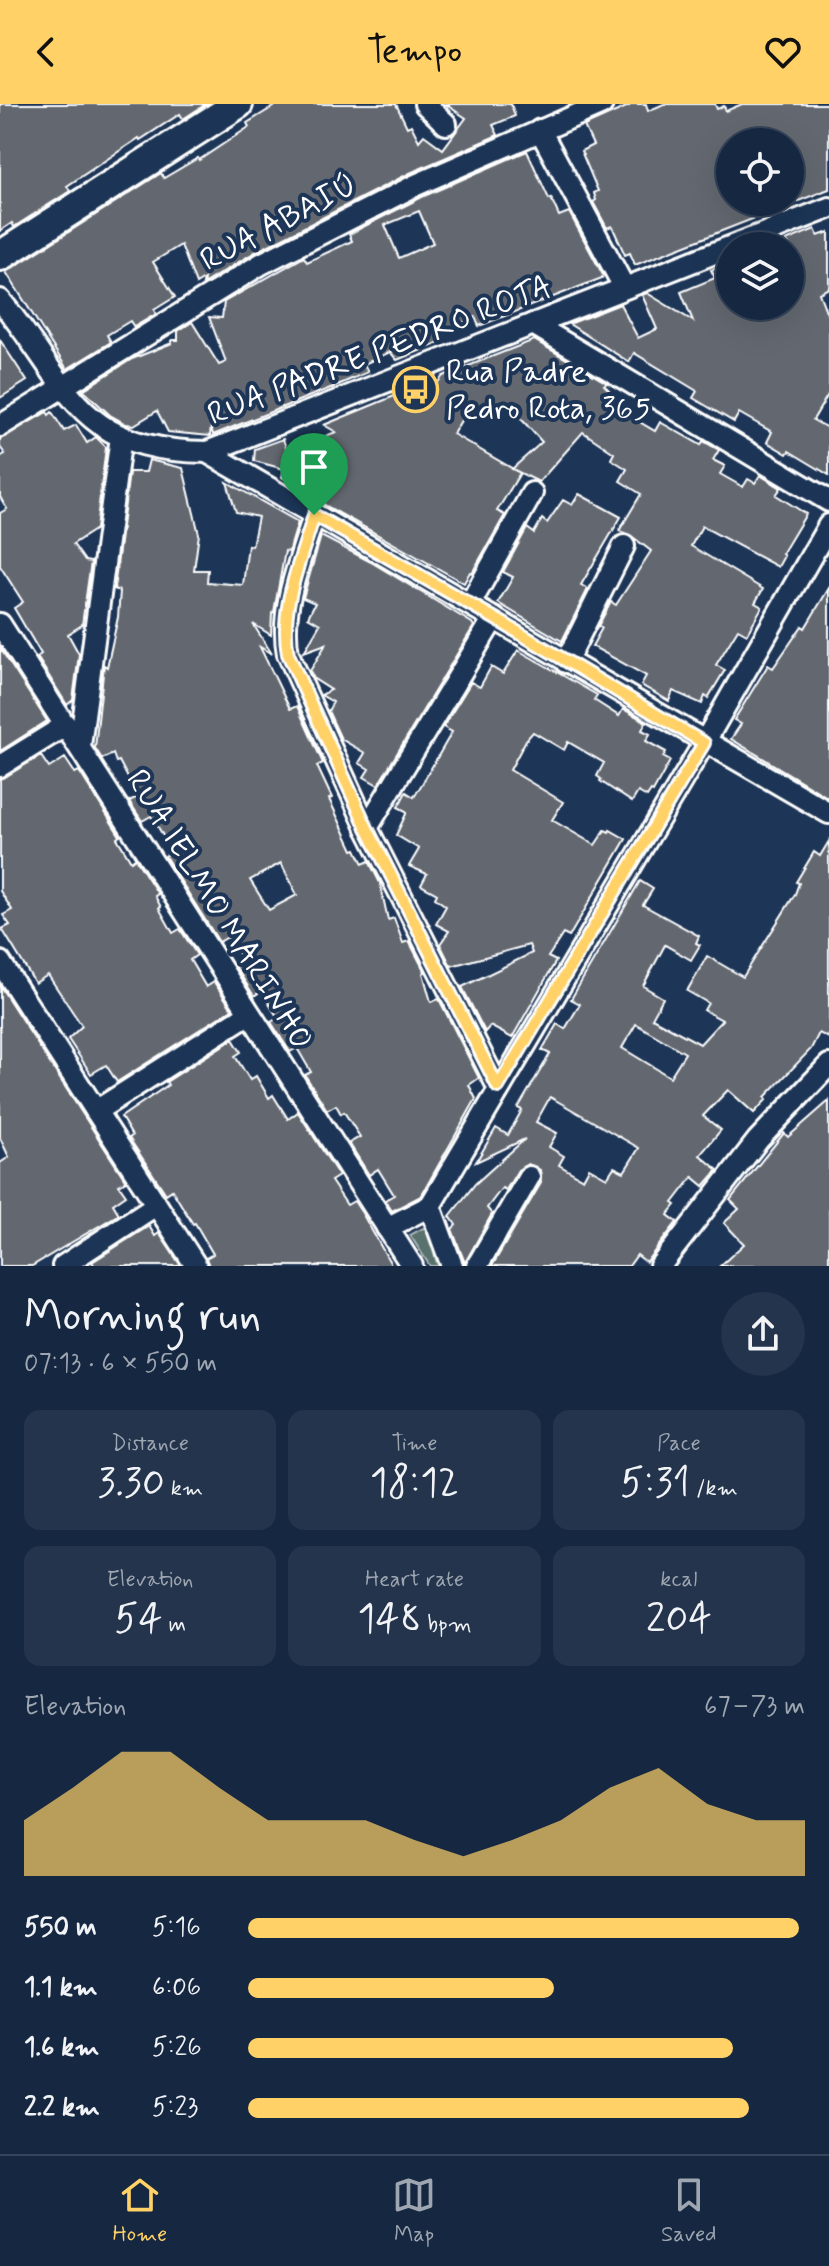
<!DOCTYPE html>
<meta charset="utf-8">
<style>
body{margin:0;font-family:Mynerve,sans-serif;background:#23344c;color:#f1f3f6;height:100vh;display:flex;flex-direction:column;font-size:30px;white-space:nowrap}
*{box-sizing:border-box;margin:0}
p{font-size:26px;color:#9ea6b1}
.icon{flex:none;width:44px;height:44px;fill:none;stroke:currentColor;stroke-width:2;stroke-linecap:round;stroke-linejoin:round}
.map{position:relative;height:1162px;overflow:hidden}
.details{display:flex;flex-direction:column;background:#162841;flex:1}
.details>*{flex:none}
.controls{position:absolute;left:716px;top:24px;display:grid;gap:16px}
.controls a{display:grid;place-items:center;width:88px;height:88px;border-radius:50%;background:#162841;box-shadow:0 8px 32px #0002,0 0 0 2px #35445a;font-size:40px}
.pin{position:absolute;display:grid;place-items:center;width:68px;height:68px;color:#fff;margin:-82px -34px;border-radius:50% 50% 50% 0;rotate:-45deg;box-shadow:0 0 8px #0007}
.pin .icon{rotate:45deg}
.round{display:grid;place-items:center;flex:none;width:84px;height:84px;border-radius:42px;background:#23344c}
.overview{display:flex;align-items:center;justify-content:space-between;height:136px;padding:0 24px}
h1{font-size:44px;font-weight:600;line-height:60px}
.stats{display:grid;grid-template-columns:repeat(3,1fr);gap:12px;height:136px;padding:8px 24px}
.stats div{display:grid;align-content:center;border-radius:16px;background:#23344c;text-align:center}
.stats b{font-size:40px;font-weight:600}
.stats small{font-size:22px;font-weight:400}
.stats p{font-size:22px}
.chart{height:224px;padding:16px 24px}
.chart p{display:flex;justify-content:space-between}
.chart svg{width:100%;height:144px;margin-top:8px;fill:#ffd166;opacity:.7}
ul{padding:0 24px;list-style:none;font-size:26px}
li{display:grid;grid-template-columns:128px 96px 1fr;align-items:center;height:60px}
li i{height:20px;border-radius:10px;background:#ffd166}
header{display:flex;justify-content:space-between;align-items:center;height:104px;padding:0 24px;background:#ffd166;color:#111;font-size:36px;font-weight:600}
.tabs{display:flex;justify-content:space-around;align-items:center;height:112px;border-top:2px solid #35445a;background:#162841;font-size:22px;color:#9ea6b1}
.tabs a{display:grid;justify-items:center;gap:4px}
.tabs .selected{color:#ffd166}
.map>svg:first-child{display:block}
.green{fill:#58716d;stroke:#acb8b6;stroke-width:2}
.building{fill:#64686f;stroke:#fff;stroke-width:2;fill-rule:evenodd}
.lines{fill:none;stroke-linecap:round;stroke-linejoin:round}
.street-casing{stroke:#fff;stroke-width:26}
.secondary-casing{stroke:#fff;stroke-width:34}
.street{stroke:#1d3557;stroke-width:20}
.secondary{stroke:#1d3557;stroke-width:28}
.route-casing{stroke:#fff;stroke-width:16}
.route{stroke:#ffd166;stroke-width:10}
.labels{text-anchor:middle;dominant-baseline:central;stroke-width:8;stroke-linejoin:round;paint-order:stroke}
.street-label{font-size:32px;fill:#fff;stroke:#1d3557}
.poi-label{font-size:32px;fill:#fff;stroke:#1d3557;text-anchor:start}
</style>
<header><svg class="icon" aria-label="back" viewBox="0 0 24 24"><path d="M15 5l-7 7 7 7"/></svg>Tempo<svg class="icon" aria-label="heart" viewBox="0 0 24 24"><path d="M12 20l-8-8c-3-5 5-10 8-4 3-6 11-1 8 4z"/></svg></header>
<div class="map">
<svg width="829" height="1162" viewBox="0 0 829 1162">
<rect width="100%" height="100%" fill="#1d3557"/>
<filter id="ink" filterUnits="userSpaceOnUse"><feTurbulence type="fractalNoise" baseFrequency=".0125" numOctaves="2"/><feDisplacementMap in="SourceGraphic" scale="16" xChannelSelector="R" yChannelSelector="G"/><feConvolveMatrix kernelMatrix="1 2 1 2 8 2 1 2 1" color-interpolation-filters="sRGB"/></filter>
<g filter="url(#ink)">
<!-- green -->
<polygon class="green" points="423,1124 426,1125 438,1162 430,1162 410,1131"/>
<!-- building -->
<g class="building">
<polygon points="0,0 206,0 183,15 180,10 140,36 139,34 67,82 70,87 14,123 12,119 0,127"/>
<polygon points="278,0 396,0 407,23 411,21 419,37 424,31 443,45 466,14 445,0 511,0 515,12 493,21 498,31 410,69 255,148 203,180 204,175 196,180 181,141 153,158 175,193 154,206 156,210 134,223 130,217 107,231 111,238 67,265 6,168 161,69 164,74 198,54 199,56 249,23 247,19"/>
<path d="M633,0H646L648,7L664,0H715L717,5L724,2L726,7L742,0H829V85L635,161L630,149L625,151L612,122L607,124L593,98L596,96L594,89L598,87L581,47L593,41L584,22ZM730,38H790V98H730Z"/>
<path d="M527,47L549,95L551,94L559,112L569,108L603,171L602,174L479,222L475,213L449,225L450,227L441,231L443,235L434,241L397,256L390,248L364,260L368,268L333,283L213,331L211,322L210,332L168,328L157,307L134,321L126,320L110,311L83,286L132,255L172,239V236H178V227L192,218L219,261L226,258L209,213L222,214L224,198L304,153L307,158L352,137L349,130L422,93ZM419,107L433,139L399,154L385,121Z"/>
<polygon points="815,125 818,132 829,128 829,184 819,189 829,215 829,289 813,316 829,325 829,371 789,347 787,350 767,338 772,328 739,309 734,318 693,294 697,287 634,249 629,258 569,220 620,200 638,234 657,225 642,191 647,189 693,217 681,188 715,174 711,166 730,159 730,202 790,202 790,176 798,173 790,152 790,142 786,137"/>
<polygon points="0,236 27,277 0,294"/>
<polygon points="534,236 607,279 604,281 609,286 604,290 629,305 626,310 655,327 660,318 701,341 703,337 719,346 713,356 725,362 720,370 743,383 748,375 755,379 760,371 781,384 776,391 806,410 782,450 784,452 778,463 702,422 691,442 763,485 755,499 762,503 747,530 738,525 716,561 725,566 708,594 705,592 702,600 673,587 669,597 641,581 646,572 592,542 602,524 598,522 611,498 616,501 651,447 630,431 619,427 641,390 620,377 627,365 611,355 614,349 583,328 539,378 512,365 542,338 524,318 503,298 491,310 487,306 481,313 469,303 453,330 520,369 497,407 505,411 472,469 470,468 464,479 323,400 327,392 303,378 298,383 282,373 284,365 254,357 255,345 283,335 287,347 336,328 324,321 431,277 435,282 443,272"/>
<polygon points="47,308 49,311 52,308 64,327 76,321 87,339 96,333 106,343 96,425 73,440 85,457 91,458 82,521 68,530 79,550 73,596 67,601 37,553 41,550 14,504 23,498 0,462 0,409 7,405 0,393 0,353 5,350 0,343 0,335"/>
<path d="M149,356L183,364L199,430L194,466H208L207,478L243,481L248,441L252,442L258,413L236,408L227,378L298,418L289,448L285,447L274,508L272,509L271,531L253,520L272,550L260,543L290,605L297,602L323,659L317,662L332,694L329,695L353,746L356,745L363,760L369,757L380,779L388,816L394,814L403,839L409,837L425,868L423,869L431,898L439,895L479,974L469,981L476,995L421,1092L392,1107L385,1096L394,1091L378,1065L369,1071L349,1039L360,1033L344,1008L341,1010L336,1001L327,1006L305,971L311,968L297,944L290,948L271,918L278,914L261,887L254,892L235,862L243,856L228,833L219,838L165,752L172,748L157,721L151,712L142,717L129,697L138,693L119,657L116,658L113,650L102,655L95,644L104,561L107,563L118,513L120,487L114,485L129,368H146ZM281,759L297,791L269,806L250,776Z"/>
<polygon points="579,390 621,413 581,481 588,485 562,537 498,499 513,473 503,468 527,424 534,429 542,415 547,419 563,396 572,401"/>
<polygon points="321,432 371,458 472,519 474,522 378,681 364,673 369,665 359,659 365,649 341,635 328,607 333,598 321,591 331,586 314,575 310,567 326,540 304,548 320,520 308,513 315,499 303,494"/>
<polygon points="829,484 829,694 731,635 741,620 734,616 768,561 773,564 802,522 805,524"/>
<polygon points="0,544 47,617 0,647"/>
<polygon points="518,546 597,591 594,596 619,612 623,605 646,618 642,626 650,630 646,637 666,648 663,653 670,657 653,688 651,687 647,693 638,688 632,698 600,677 601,675 597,672 604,659 568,638 564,646 533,628 526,636 510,666 563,698 552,716 595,741 605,726 609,728 610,726 626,735 569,833 563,830 548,853 556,857 512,934 490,922 485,928 462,883 532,849 529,841 451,862 440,840 449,827 436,820 446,802 435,794 437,790 421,781 427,770 409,762 419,745 396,731 406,710 406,707 398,703 406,688 414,693 422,680 452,628 443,623 471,578 480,583 491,563 503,570"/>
<polygon points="41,652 49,664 65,654 75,669 79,667 120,732 117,734 131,757 135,754 158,790 155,792 161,803 159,804 173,829 180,825 197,851 190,856 206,883 214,878 232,905 117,978 106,961 91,970 68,935 82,922 48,871 35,879 2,825 10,821 3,811 12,806 0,787 0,675"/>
<path d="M829,737V934L819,929L811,945L765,993L767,995L754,1009L728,986L703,1012L721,1026L700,1051L718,1066L704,1082L693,1073L673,1099L676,1101L668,1111L677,1118L646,1158L637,1151L629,1162H492L541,1079L540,1066L528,1060L518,1066L506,1086L502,1084L487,1104L492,1110L465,1159L452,1125L456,1121L450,1112L475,1080L525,1035L476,1058L496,1024L508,1031L522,1006L518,1004L550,950L542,946L557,920L565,925L580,900L571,895L640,777L653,785L643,801L699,832L696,839L700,841L691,856L665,841L643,882L663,894L652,914L700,940L722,916L704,906L708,899L687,887L707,852L743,873L795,790L799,779L796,778L814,748L820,752ZM636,920L685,949L670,973L622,944ZM550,993L639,1044L624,1068L614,1063L607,1074L589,1064L583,1075L559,1061L564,1052L549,1043L557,1029L536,1018Z"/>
<polygon points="0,882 126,1077 119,1081 126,1091 113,1100 119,1110 32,1162 0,1162 0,1059 9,1053 0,1034"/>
<polygon points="233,935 241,948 235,952 250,976 256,972 269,994 273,991 288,1015 298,1008 339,1072 331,1077 347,1101 354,1097 362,1109 392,1162 209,1162 206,1154 213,1150 195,1119 193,1120 172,1086 166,1090 129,1034 132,1032 121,1013 168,981 166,978"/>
<polygon points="829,997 829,1162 816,1160 814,1162 720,1162 744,1140 724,1119 739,1105 730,1096 784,1029 788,1033"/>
<polygon points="149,1122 155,1132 159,1129 181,1162 95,1162 92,1158"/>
</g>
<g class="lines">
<defs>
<g id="street">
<polyline points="425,0 446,20"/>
<polyline points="540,26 624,183"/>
<path d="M0,196C70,280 75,347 207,348L829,104"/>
<polyline points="533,220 829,397"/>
<polyline points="0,322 261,160 416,81 602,0"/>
<polyline points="207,348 829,709"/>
<path d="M314,411C301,456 279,503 288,550L367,724L498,983"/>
<polyline points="470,500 532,389"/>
<polyline points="0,520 412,1162"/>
<polyline points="566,558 624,442"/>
<polyline points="80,642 121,332"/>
<polyline points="0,662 66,621"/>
<polyline points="367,724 494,514"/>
<polyline points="0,858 196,1162"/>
<polyline points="96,1007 248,910"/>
<polyline points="430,1102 704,639 829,421"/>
<polyline points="430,1102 452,1162"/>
<polyline points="387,1124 430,1102"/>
<polyline points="63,1162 156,1101"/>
<polyline points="477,1162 529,1073"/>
<polyline points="660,1162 758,1036 829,961"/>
</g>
<polyline id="secondary" points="0,152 238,0"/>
</defs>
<!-- street casing -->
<use href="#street" class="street-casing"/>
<!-- secondary casing -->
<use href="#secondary" class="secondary-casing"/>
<!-- street -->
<use href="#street" class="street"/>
<!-- secondary -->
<use href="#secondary" class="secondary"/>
</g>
</g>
<g class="lines" filter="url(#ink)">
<defs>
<path id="route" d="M314,411L494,514L704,639L498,983L367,724L288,550C279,503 301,456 314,411Z"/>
</defs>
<!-- route casing -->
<use href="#route" class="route-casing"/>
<!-- route -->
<use href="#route" class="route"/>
</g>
<!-- icons -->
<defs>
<symbol id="bus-ring" viewBox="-11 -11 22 22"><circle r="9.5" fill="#1d3557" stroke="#ffd166" stroke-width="1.5"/><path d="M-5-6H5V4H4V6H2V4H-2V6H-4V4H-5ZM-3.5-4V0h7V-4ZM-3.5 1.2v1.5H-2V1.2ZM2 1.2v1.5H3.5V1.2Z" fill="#ffd166"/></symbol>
</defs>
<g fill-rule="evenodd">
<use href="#bus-ring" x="390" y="260" width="51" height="51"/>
</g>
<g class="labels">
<!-- street labels -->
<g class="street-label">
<text transform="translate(279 119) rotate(-28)">RUA ABAIÚ</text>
<text transform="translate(380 247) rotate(-21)">RUA PADRE PEDRO ROTA</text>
<text transform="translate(219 806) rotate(58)">RUA IELMO MARINHO</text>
</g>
<!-- poi labels -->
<g class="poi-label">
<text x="446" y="268">Rua Padre<tspan x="446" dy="37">Pedro Rota, 365</tspan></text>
</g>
</g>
</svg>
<div class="controls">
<a><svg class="icon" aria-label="locate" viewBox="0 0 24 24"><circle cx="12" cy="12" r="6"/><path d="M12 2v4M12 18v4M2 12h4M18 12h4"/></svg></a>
<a><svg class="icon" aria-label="layers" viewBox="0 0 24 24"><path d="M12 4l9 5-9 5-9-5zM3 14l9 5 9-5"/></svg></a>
</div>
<div class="pin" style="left:314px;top:411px;background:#1e9e55"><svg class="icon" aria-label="arrive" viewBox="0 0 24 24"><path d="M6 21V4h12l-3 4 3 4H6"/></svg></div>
</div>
<section class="details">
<div class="overview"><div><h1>Morning run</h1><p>07:13 · 6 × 550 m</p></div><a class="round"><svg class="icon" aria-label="share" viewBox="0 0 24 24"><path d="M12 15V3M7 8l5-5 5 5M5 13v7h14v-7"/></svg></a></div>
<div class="stats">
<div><p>Distance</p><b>3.30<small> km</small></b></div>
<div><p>Time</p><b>18:12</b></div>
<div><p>Pace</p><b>5:31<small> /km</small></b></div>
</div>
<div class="stats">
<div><p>Elevation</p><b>54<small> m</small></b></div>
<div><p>Heart rate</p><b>148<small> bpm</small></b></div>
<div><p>kcal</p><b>204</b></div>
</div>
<div class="chart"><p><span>Elevation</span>67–73 m</p>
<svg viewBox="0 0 160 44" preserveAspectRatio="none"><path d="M0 44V27L10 17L20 6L30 6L40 17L50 27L60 27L70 27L80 33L90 38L100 33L110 27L120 17L130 11L140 22L150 27L160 27V44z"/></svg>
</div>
<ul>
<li><b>550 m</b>5:16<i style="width:99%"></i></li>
<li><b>1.1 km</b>6:06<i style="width:55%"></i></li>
<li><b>1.6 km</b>5:26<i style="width:87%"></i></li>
<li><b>2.2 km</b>5:23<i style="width:90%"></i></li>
</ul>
</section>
<nav class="tabs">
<a class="selected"><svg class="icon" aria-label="home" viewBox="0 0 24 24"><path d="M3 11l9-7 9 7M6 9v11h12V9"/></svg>Home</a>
<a><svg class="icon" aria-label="map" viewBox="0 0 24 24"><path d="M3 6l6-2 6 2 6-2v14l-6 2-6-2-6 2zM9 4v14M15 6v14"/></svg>Map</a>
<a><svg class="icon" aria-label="saved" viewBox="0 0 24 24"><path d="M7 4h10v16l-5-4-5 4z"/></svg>Saved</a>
</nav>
